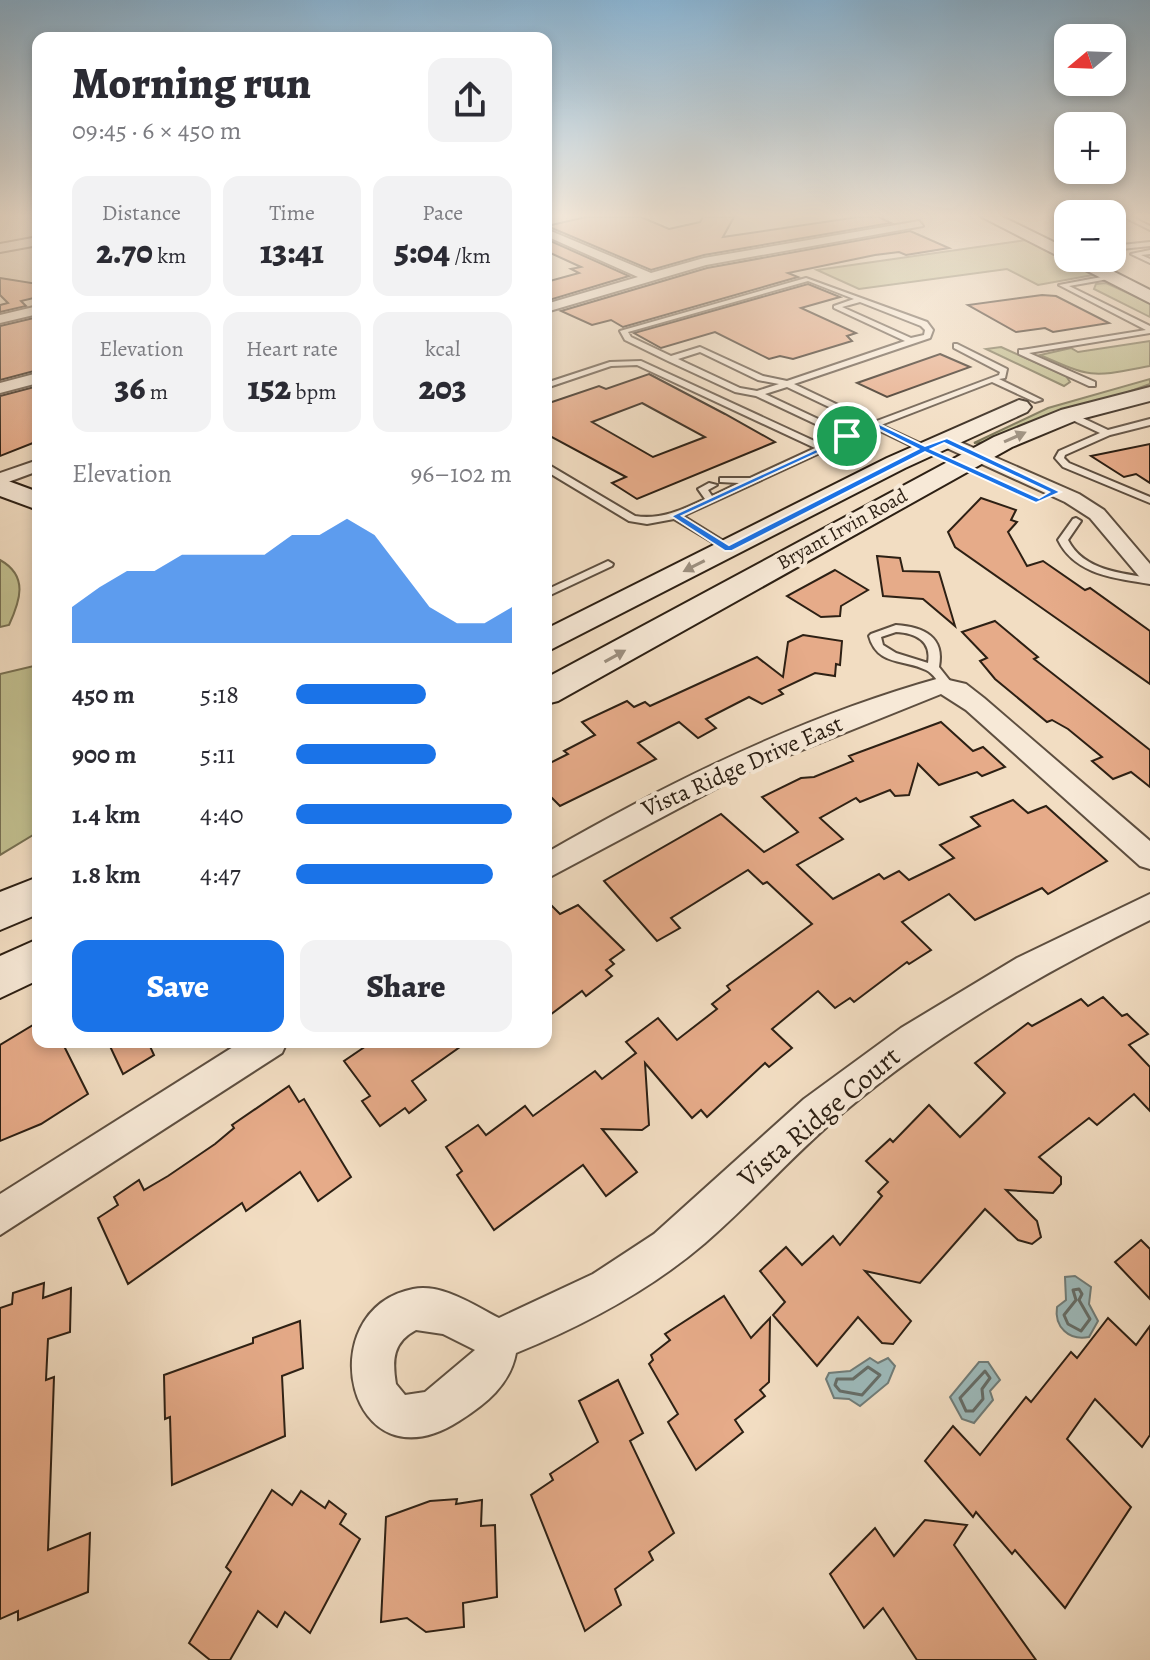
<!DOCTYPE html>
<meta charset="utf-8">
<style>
body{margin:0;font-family:Alegreya,serif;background:#f2f2f3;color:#2b2b33;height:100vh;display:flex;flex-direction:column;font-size:30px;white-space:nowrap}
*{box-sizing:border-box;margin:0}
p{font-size:26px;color:#7c7c81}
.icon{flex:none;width:44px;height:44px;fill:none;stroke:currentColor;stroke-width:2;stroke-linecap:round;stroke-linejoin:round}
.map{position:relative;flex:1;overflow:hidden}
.panel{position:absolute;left:32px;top:32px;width:520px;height:1016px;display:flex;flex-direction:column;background:#fff;border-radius:16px;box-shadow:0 4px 12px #0003}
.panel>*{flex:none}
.needle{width:52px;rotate:251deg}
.tools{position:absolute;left:1054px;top:24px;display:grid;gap:16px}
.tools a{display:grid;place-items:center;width:72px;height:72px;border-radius:16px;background:#fff;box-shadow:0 4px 12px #0003;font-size:40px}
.pin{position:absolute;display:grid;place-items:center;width:68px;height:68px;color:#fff;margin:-34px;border:4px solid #fff;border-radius:50%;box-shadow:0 2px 8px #0007}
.round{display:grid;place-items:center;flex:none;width:84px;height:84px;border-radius:16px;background:#f2f2f3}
.summary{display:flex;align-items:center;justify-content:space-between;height:136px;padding:0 40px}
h1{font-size:44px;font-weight:800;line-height:60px}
.figures{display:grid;grid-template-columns:repeat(3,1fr);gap:12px;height:136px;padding:8px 40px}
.figures div{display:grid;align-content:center;border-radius:16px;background:#f2f2f3;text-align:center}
.figures b{font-size:34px;font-weight:800}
.figures small{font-size:22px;font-weight:400}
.figures p{font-size:22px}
.chart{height:224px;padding:16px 40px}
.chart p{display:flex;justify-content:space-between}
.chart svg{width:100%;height:144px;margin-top:8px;fill:#1a73e8;opacity:.7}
.action{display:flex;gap:16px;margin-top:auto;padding:16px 40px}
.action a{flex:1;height:92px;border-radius:16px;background:#1a73e8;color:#fff;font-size:32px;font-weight:800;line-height:92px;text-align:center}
.action a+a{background:#f2f2f3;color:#2b2b33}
ul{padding:0 40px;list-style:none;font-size:26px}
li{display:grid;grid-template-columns:128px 96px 1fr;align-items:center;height:60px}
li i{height:20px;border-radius:10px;background:#1a73e8}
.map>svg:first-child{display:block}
.green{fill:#c1bf8f;stroke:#777052;stroke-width:2}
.water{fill:#9dbabb;stroke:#707c78;stroke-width:2}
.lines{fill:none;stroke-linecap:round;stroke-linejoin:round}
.shore{stroke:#656d68;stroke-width:3}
.building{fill:#e6ab89;stroke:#2d2014;stroke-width:2;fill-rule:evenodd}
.lane-casing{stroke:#5e4f40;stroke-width:4}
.street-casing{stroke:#5e4f40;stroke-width:4}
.secondary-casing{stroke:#2d2014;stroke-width:4}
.lane{fill:#f7e9d7;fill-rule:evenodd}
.street{fill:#f7e9d7;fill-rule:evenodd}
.secondary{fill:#f7e9d7;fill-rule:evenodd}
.oneway{fill:#9c8f7f}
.route{fill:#1a73e8;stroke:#fff;stroke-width:2;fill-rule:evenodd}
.labels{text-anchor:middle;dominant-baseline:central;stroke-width:8;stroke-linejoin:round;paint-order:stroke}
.far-street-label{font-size:20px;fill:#2d2014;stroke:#f7e9d7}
.street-label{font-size:24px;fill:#2d2014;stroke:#f7e9d7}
.near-street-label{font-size:28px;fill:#2d2014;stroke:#f7e9d7}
</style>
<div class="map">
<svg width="1150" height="1660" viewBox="0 0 1150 1660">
<rect width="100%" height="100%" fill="#f2ddc2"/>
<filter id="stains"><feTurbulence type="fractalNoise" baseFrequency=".0025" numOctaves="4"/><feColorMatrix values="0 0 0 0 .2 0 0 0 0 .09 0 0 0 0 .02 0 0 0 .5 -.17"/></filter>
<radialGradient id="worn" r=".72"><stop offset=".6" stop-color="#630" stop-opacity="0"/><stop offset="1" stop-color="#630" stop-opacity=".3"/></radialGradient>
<!-- green -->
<g class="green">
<polygon points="1026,240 1093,275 1038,285 1007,269 859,289 817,270"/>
<polygon points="1106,283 1150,303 1150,317 1094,289 1096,284"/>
<path d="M1150,341V366C1092,377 1094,379 1040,355L1071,348L1078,352Z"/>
<polygon points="1001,347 1066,376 1070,382 1064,386 986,349"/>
<polygon points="1150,379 1150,384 992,442 974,443 1048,408"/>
<path d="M0,560C29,576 20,601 9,625L0,627Z"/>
<polygon points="38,665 38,832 0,855 0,674"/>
</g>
<!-- water -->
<g class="water">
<path d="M1075,1276L1091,1287L1089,1304L1098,1321L1089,1337C1069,1341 1054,1327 1057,1307L1066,1300L1065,1277Z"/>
<polygon points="870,1358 878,1363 888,1358 895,1366 888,1383 860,1406 849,1399 834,1398 826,1379 829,1373 850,1371"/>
<polygon points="979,1362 988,1362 1000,1380 990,1391 993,1400 974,1423 962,1419 950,1397"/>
</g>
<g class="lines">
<!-- shore -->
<g class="shore">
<polygon points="1079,1289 1082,1294 1079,1300 1090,1319 1081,1331 1068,1324 1064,1315 1076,1300 1073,1290"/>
<polygon points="868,1367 880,1375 862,1395 840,1391 835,1385 837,1379 853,1379"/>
<polygon points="985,1371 990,1378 982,1389 983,1399 973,1411 966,1411 960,1398"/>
</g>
</g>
<!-- building -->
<g class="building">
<polygon points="586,217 641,217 669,229 700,222 703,217 734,217 723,237 858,217 879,217 891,223 704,255 651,270 547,226"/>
<polygon points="910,231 949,248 906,255 899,252 875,255 788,273 798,277 623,327 611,320 592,325 561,311 707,268"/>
<polygon points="546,239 629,276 546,301 546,282 579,273 571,269 581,267 546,251"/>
<polygon points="0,278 38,284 38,297 21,301 26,306 0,312 0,305 8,303 0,295"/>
<polygon points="808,284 840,297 801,308 856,333 847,336 852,341 793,359 780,356 769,359 715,332 661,348 634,333"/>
<polygon points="1042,295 1056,296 1109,323 1053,332 1045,328 1016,332 968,305"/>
<polygon points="38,317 38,370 0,380 0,326"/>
<polygon points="940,354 970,367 887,397 857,383"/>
<path d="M649,374L725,414L775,442L637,499L612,483L626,477L546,434V404L599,386L606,389ZM642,403L705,437L653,457L592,422Z"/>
<polygon points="38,386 38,441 0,456 0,396"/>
<polygon points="1150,444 1150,483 1136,474 1124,477 1091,456"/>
<polygon points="981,498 1016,510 1011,520 1017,522 1008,532 1027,566 1043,561 1085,590 1090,588 1150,631 1150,684 955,547 948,532"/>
<polygon points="877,556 900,558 903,571 939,572 955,626 923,599 883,596"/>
<polygon points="835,570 868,590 841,606 840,616 821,617 787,596"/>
<polygon points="995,621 1038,657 1034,659 1150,750 1150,787 1131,772 1113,779 1092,761 1102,757 1068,729 1052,720 1047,722 995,679 980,661 987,658 962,632"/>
<polygon points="803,635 842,641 840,665 836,664 835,676 815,673 779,690 783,694 762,704 749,697 706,719 716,728 698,738 679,722 638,743 656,759 560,806 546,792 546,765 568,754 564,751 595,735 582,722 627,701 634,707 645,702 650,706 757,657 783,677 788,642"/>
<polygon points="941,722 973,751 983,747 1005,767 982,776 977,772 939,785 918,764 909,795 895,796 890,790 860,802 856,798 820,818 843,839 797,865 833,899 879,874 884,879 899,871 909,880 954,858 940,845 980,826 971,817 1013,800 1028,813 1046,806 1107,861 1048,894 1042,888 975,920 949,894 902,922 931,950 909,964 907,962 854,1002 850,998 835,1008 818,991 772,1029 792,1048 769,1067 765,1063 707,1117 701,1110 692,1118 645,1063 649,1125 642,1130 602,1129 637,1172 606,1196 583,1165 494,1230 457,1175 462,1171 446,1147 478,1125 486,1135 525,1106 533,1116 595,1071 602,1079 636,1053 626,1042 658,1018 677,1040 717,1009 712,1004 730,990 727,986 812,924 767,882 763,884 748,870 671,918 680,928 657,941 604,881 721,814 764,852 798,832 762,797 801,778 814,777 853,761 849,756"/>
<polygon points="546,900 560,914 578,905 624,950 610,960 614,964 606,970 612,976 586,996 582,991 546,1018"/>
<polygon points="1103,997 1122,1016 1127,1014 1148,1034 1129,1045 1150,1067 1150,1111 1134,1094 1097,1125 1089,1118 1039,1157 1061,1177 1061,1184 1053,1193 1006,1190 1037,1221 1041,1237 1032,1244 1018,1240 985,1209 920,1283 865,1271 911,1321 893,1344 882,1343 858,1317 817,1366 773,1315 785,1302 760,1271 786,1247 802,1265 833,1236 840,1245 882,1196 878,1192 888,1182 866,1161 890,1139 893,1142 929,1105 960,1137 1005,1093 975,1063 1028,1023 1032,1026 1081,999 1088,1006"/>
<polygon points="38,1022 38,1042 62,1042 88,1094 41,1124 0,1141 0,1045"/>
<polygon points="108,1042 148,1042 154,1055 123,1074"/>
<polygon points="372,1042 467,1042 412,1081 426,1100 409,1113 405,1108 380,1126 362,1101 370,1096 344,1061"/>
<polygon points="289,1086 299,1102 304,1099 351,1177 318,1201 300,1172 246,1211 242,1203 128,1284 98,1218 118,1205 114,1197 139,1180 144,1190 168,1176 215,1144 234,1128 232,1125"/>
<polygon points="1141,1240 1150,1249 1150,1299 1115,1262"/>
<polygon points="44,1283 43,1298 71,1288 70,1332 48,1339 46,1380 54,1377 48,1550 90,1533 88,1592 18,1620 18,1611 0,1619 0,1308 12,1304 13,1293"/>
<polygon points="724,1296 751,1338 770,1318 769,1382 760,1390 765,1396 735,1420 743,1432 696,1470 668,1422 678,1414 649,1364 653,1360 651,1355 670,1340 665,1334"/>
<polygon points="1108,1318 1136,1345 1150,1326 1150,1435 1142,1447 1095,1399 1067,1439 1131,1507 1065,1608 1015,1550 1012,1554 976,1512 973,1517 925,1461 953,1426 980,1455 1026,1397 1031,1402 1071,1352 1077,1358"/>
<polygon points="300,1321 303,1368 282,1376 285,1436 172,1485 170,1417 165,1419 164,1375 253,1343 253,1338"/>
<polygon points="618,1380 643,1433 630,1441 674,1533 649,1552 653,1560 615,1589 621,1605 585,1631 531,1495 553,1480 550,1474 598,1442 579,1401"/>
<polygon points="272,1490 292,1505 301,1491 325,1508 329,1501 346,1514 340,1524 360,1539 310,1633 285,1612 277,1627 258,1611 230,1660 210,1660 189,1643 231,1572 226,1567"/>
<polygon points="457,1499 456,1504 482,1500 481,1526 495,1525 497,1597 463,1603 464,1627 426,1632 407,1618 381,1622 386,1517 430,1501"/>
<polygon points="925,1520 967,1525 954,1545 1036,1660 917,1660 883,1608 864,1628 830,1574 875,1528 894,1556"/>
</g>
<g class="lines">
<defs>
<g id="lane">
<polygon points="1054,217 1068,221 1068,225 1066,224"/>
<polygon points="1124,217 1132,217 1150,226 1150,230"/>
<polygon points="1150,242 1150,246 1112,250 1112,246"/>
<polygon points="1150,250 1150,254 1141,255 1150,259 1150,263 1131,254"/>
<polygon points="1112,275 1114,278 1069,286 1150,326 1150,333 1029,353 1095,382 1095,386 1089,386 1019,354 1019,350 1022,350 1146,330 1059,285"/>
<path d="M806,278L927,322L933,330L930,338L794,384L874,422L999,375L1000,372L954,348V344H957L1007,369L1005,378L999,379L1042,400L1035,402L992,382L881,425L928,447V451H922L874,428L683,516L733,547L734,549L729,552L674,519L647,524L629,521L546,471V464L549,465L635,516C661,520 682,510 705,499L698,489L709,483L717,485L708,490L712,496L739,483L720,482V478H750L815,448L637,365L611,366L546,388V383L610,362L641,361L823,445L841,436L756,396L735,392L668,361L625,340L620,331ZM808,281L854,299L834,306V308L905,341L787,381L763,376L700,347L671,356L631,337L628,332ZM860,302L921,326L925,330L924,335L911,338L842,307ZM700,352L758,380L779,384L757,391L740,388L678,359ZM787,387L867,425L848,433L765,394Z"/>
<polygon points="1066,413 1072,413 1108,430 1150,419 1150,425 1110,435 1065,455 1064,458 1069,463 1150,497 1150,503 1063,467 1055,458 1059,451 1100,433 1066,417"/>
<path d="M1076,518L1081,521L1068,540C1083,570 1120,573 1150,578V584C1115,578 1075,575 1058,540L1073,519Z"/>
<polygon points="608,561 613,564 612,566 546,597 546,590"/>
<path d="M896,625C924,627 945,637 939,667L954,686L952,689H944C939,683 933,673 926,670C904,659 877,666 869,636L871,634ZM896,632C916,633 932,641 928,663L896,653L883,645L881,637Z"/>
</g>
<g id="street">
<polygon points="919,221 923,226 706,265 546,312 546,304 638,277 546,236 546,229 651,273 704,258"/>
<polygon points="38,237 38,245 0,252 0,244"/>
<polygon points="38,306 38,314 0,323 0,315"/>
<polygon points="38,373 38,383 0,393 0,383"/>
<polygon points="944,435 1079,494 1104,510 1150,564 1150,583 1143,581 1090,518 1065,502 938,444 935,440"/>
<polygon points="38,460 38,471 0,485 0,473"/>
<path d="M940,678L966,684L984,698L1150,841V869L1140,866L966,710L941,694L747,772L546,879V853C669,782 803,716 940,678Z"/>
<path d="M1150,894V920C1045,972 941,1031 851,1106C799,1148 755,1200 705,1243C649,1291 584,1325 516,1353C510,1385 486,1404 459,1421C348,1492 308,1310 413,1289C442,1283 475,1306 499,1318L593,1274L654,1234L804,1099L901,1028L1017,958ZM416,1330L443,1334L475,1350L425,1392L405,1395L396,1384C392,1360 393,1342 416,1330Z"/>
<polygon points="241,1042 287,1042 282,1053 0,1235 0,1194"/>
</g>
<g id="secondary">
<polygon points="982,217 1003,217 1068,249 1068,258 1087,258 1150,290 1150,303"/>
<polygon points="1150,387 1150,401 1077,420 1012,447 558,701 546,704 546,678 994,437 1061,410"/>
<polygon points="1019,400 1027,402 1031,407 1027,412 905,468 546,652 546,629 887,458"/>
<polygon points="0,478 38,492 38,510 0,496"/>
<polygon points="38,877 38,914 0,930 0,892"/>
<polygon points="38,939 38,980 0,998 0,956"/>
</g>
</defs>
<!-- lane casing -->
<use href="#lane" class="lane-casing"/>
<!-- street casing -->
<use href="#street" class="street-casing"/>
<!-- secondary casing -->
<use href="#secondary" class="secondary-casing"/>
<!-- lane -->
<use href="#lane" class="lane"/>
<!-- street -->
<use href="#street" class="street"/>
<!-- secondary -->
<use href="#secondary" class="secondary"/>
</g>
<!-- one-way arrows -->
<defs><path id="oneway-solid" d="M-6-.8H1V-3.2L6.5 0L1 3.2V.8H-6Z" transform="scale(2)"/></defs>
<g class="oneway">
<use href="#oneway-solid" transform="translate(1015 437) rotate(-24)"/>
<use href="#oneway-solid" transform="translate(694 566) rotate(153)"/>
<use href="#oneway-solid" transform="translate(615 656) rotate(-29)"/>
</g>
<!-- sky -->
<linearGradient id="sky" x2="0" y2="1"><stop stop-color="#8ab6d6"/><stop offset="0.48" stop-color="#f9f0e4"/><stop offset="1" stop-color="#f9f0e4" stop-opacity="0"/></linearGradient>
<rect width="1150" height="450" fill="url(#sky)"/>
<!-- route -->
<path class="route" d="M875,422L925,446L947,438L1061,492L1036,503L925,452L732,551H725L671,516ZM874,427L918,449L729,545L682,516ZM944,443L1049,492L1039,498L931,449Z"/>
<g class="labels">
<!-- far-street labels -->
<g class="far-street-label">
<text transform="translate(842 529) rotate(-29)">Bryant Irvin Road</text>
</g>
<!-- street labels -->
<g class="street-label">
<text transform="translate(742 766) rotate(-24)">Vista Ridge Drive East</text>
</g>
<!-- near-street labels -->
<g class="near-street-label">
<text transform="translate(819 1117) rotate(-40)">Vista Ridge Court</text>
</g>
</g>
<rect width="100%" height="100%" filter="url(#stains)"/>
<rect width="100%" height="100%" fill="url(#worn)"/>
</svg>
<div class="tools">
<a><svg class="needle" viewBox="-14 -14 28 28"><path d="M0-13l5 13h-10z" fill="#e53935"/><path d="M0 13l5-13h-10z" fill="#7c7c81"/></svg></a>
<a>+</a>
<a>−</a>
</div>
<div class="pin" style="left:847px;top:436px;background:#1e9e55"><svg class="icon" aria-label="arrive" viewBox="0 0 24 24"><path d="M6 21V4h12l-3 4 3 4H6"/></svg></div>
<section class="panel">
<div class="summary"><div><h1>Morning run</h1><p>09:45 · 6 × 450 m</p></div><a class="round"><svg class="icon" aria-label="share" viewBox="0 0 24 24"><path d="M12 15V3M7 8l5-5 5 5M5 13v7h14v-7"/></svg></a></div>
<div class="figures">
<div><p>Distance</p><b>2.70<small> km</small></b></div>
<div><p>Time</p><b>13:41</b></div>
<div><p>Pace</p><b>5:04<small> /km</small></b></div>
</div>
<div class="figures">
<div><p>Elevation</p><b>36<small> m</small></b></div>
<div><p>Heart rate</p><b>152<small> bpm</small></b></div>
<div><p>kcal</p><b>203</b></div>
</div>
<div class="chart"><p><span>Elevation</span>96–102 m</p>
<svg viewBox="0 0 160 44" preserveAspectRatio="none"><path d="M0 44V33L10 27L20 22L30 22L40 17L50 17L60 17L70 17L80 11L90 11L100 6L110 11L120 22L130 33L140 38L150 38L160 33V44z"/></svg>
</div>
<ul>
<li><b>450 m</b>5:18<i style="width:60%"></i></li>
<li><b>900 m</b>5:11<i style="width:65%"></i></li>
<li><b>1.4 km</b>4:40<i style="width:100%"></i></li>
<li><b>1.8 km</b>4:47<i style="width:91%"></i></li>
</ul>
<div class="action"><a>Save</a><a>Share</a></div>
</section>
</div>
